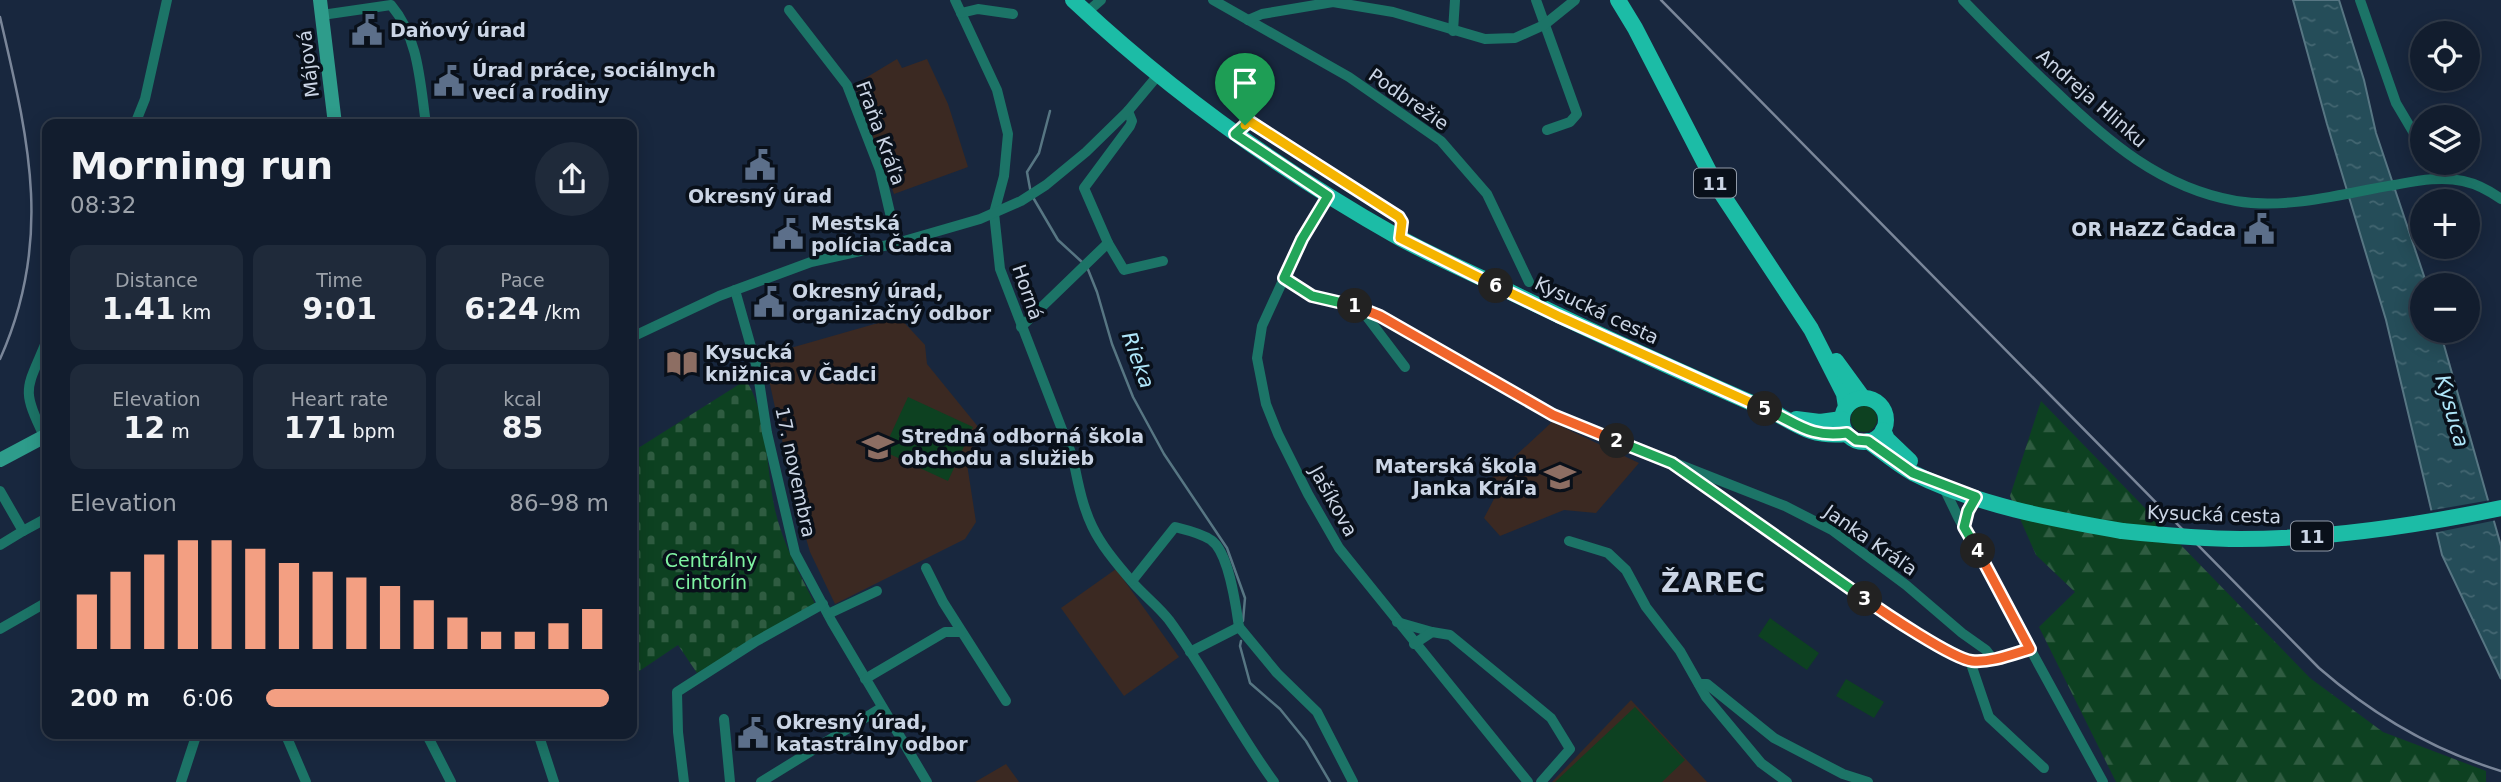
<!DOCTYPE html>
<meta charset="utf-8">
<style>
body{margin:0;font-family:"DejaVu Sans",sans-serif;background:#1f2a3a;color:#f1f3f6;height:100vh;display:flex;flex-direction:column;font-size:26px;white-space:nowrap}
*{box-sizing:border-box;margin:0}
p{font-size:23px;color:#9ca2aa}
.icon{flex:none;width:38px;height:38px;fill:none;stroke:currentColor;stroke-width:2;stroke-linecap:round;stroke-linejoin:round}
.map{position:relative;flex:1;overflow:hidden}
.sheet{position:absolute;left:42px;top:119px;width:595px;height:620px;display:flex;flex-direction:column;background:#121d2e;border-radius:14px;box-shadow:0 4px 18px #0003,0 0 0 2px #313b4a}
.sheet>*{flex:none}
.fabs{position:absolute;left:2410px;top:21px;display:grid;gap:14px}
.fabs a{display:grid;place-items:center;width:70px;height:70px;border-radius:50%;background:#121d2e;box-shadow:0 4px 18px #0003,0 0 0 2px #313b4a;font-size:35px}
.pin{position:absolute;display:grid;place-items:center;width:60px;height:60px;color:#fff;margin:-72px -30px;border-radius:50% 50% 50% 0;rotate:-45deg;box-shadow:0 0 7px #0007}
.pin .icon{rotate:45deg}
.km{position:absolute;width:35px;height:35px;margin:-18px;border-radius:50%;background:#222;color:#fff;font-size:19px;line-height:35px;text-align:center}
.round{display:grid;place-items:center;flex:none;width:74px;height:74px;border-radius:37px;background:#1f2a3a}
.summary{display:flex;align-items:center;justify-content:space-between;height:119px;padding:0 28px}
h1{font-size:38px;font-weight:700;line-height:52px}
.metrics{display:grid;grid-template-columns:repeat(3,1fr);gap:10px;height:119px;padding:7px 28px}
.metrics div{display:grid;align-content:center;border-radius:14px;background:#1f2a3a;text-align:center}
.metrics b{font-size:30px;font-weight:700}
.metrics small{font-size:19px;font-weight:400}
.metrics p{font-size:19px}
.chart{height:196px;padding:14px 28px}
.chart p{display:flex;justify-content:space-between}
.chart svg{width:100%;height:126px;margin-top:7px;stroke:#f39f82;stroke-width:6}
ul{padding:0 28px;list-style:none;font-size:23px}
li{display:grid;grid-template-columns:112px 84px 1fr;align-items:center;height:52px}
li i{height:18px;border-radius:9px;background:#f39f82}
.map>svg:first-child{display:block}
.education{fill:#3b2922}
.green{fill:#0d4121}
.forest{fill:url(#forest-firs)}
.cemetery{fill:url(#cemetery-stones)}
.water{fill:url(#water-ripples);stroke:#577683;stroke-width:2}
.pier{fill:#18273e}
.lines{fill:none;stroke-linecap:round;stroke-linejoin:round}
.stream{stroke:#577683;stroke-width:2.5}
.street{stroke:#1c7467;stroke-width:10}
.secondary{stroke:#2e9c8b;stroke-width:14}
.primary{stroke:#1cbca6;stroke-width:16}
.rail{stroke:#7a8699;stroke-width:2.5}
.primary-bridge{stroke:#1cbca6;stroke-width:16}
.split-1-casing{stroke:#fff;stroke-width:14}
.split-2-casing{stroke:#fff;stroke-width:14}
.split-3-casing{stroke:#fff;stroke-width:14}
.split-4-casing{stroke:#fff;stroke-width:14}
.split-5-casing{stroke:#fff;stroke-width:14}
.split-6-casing{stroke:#fff;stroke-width:14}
.split-7-casing{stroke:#fff;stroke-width:14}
.split-1{stroke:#22a559;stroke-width:9}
.split-2{stroke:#f0652b;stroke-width:9}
.split-3{stroke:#22a559;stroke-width:9}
.split-4{stroke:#f0652b;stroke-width:9}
.split-5{stroke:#22a559;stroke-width:9}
.split-6{stroke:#f5b400;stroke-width:9}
.split-7{stroke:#f5b400;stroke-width:9}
.labels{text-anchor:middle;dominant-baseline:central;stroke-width:7;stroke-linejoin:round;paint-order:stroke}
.shield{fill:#09101a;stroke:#919aa8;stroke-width:2}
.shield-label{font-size:18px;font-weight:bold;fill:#cbd5e5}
.poi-label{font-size:19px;font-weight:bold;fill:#cbd5e5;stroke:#09101a;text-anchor:start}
.street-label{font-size:19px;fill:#cbd5e5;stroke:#09101a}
.park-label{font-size:19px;fill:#80f4a3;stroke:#09101a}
.water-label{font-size:21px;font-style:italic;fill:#aee5f8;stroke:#09101a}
.district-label{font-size:26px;font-weight:bold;letter-spacing:2px;fill:#cbd5e5;stroke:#09101a}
</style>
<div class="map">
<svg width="2501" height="782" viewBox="0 0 2501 782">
<defs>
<pattern id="forest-firs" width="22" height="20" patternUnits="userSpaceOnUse" patternTransform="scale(1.75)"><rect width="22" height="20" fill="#0d4121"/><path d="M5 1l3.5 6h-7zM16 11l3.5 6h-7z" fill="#2f5c41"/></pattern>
<pattern id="cemetery-stones" width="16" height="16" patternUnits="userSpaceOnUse" patternTransform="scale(1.75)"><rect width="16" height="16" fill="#0d4121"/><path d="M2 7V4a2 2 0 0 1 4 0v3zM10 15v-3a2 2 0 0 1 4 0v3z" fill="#2f5c41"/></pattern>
<pattern id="water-ripples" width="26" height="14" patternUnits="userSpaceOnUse" patternTransform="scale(1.75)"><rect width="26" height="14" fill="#254d59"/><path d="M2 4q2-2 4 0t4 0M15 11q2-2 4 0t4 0" fill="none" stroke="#436671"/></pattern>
</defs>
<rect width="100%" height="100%" fill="#18273e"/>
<!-- education -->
<g class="education">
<polygon points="897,59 902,68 927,59 948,104 968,167 894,194 854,85"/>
<polygon points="899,317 925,345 927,364 979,428 967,464 976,522 965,539 835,604 810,552 796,504 766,366 766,355"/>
<polygon points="1552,422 1639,463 1596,513 1564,510 1500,536 1484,518 1495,497 1484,485"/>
<polygon points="1116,569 1179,657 1124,696 1061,608"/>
<polygon points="1631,700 1707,782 1552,782"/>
<polygon points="1006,764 1019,782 975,782"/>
</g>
<!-- green -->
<g class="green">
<polygon points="908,397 973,427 948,481 883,451"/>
<circle cx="1864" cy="419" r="13"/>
<polygon points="1770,618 1819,653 1807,670 1758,636"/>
<polygon points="1846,679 1884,702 1874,718 1836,696"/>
<polygon points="1635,707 1685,760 1662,782 1555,782"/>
</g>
<!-- forest -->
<polygon class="forest" points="2041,401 2310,678 2383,732 2486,771 2486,782 2116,782 2039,627 2075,592 2036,555 2010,496"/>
<!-- cemetery -->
<path class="cemetery" d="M746,380C768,415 766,469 775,510C783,544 799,573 815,604L697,673L678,645L632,676V452Z"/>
<!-- water -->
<polygon class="water" points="2293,0 2339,0 2364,80 2376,133 2427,285 2422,285 2422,331 2440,331 2501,546 2501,679 2442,555 2386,320 2327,124"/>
<!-- pier -->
<polygon class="pier" points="2491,500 2497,520 2433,533 2428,511"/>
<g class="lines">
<!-- stream -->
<g class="stream">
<polyline points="1050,111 1039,153 1027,172 1031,194 1058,240 1082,262"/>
<polyline points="1087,267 1097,292 1112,344 1133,397 1164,454 1227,548 1245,598 1243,621"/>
<polyline points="1241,641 1240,646 1250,683 1280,709 1306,741 1330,782"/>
</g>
<!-- street -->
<g class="street">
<path d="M955,0L997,90L1008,134L1004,176L994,213L1000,269L1073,458C1085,521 1092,536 1135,585C1146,597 1159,607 1169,620C1207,672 1236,730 1274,782"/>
<polyline points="1213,0 1349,77 1441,141 1487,194 1529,282"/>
<polyline points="1536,0 1577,114 1570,122 1547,130"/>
<path d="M1963,0C1993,31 2023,61 2054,90C2107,141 2161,188 2236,201C2288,210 2344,193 2394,185C2417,181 2440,176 2463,181C2477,184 2490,191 2501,199"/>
<polyline points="2360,0 2396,103 2422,147"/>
<polyline points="789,10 847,85 880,170 897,243"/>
<polyline points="961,13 978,9 1013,14"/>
<polyline points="1086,13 1101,0"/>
<path d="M322,15L391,5C419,38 420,83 426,124"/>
<polyline points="1248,20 1262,14 1333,2 1393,12 1485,39 1515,38 1544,25 1575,0"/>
<polyline points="1453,31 1455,0"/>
<polyline points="1232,89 1249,121"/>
<polyline points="135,124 145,99 167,0"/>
<polyline points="1235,134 1249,121 1399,217 1402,222 1400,238"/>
<polyline points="2431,163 2441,179"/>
<polyline points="1328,196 1302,239 1262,326 1257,358 1266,404 1278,434 1308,494 1339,548 1528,782"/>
<polyline points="1108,243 1124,270 1163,261"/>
<polyline points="1285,278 1312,296 1344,302 1380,316 1553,415 1785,506 1832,530 1906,585 1962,633 1986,650 1993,659"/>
<polyline points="735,290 757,368 767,433 795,553 832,622 927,782"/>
<polyline points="1361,309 1405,367"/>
<polyline points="1021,327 1108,243 1084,188 1130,126 1132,121 1128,111"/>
<polyline points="632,337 719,296 811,262 897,243 980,219 1021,201 1046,185 1086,152 1128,111 1159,74"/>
<path d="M44,436C20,387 27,389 47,340"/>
<polyline points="1686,473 1870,603 1929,640 1970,661 1993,659 2030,649"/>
<polyline points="1943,486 1958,517 2103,782"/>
<polyline points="0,491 23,531 47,518"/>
<polyline points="1964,527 1968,511 1976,497"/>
<polyline points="1569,541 1608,553 1626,570 1646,607 1680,651 1706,697 1761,763 1787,782"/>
<polyline points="0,545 23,531"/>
<polyline points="926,568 943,602 1006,701"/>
<path d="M1132,581L1175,527C1187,530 1201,533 1211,540C1229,552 1236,606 1239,627"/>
<polyline points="828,614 877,591"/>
<polyline points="1397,622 1432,632"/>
<polyline points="0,629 47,602"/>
<polyline points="1414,644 1432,632 1450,635 1551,718 1570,749 1541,782"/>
<polyline points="1190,652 1239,627 1277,673 1317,712 1353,782"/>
<polyline points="1970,661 1989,717 2044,768"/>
<polyline points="865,679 945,632 961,632"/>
<polyline points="1699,684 1707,684 1774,738 1843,774 1868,782"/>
<polyline points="724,719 730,782"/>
<polyline points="285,733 306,782"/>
<polyline points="426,733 451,782"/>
<polyline points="538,733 554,782"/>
<polyline points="181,782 197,733"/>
<polyline points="684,782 678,732 677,692 755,642 823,604"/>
<polyline points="761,782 881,708"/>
</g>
<!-- secondary -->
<g class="secondary">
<polyline points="320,0 335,124"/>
<polyline points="0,460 47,435"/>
</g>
<!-- primary -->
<g class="primary">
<path d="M1073,0C1171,92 1281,171 1398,237C1427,253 1458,267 1488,281C1583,328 1680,372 1777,414C1803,429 1815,437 1847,434"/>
<polyline points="1618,0 1635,28 1716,185 1811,329 1844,394 1846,407"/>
<polyline points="1836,361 1863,398"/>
<circle cx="1864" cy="420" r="22"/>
<polyline points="1796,419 1820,422 1842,419"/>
<polyline points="1883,430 1887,439 1910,461"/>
<path d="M1868,441C1883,452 1897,464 1913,473C1976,505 2052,519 2122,531"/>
</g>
<!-- rail -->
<g class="rail">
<path d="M1661,0L2319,668C2373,715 2432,750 2501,771"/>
<path d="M0,17C28,138 54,239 0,359"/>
</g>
<!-- primary-bridge -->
<path class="primary-bridge" d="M2122,531C2161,535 2201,539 2240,539C2328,539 2415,526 2501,508"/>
</g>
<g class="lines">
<defs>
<polyline id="split-1" points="1245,125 1235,134 1328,196 1302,239 1284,278 1312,296 1355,306"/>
<polyline id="split-2" points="1355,306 1380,316 1553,415 1617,441"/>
<polyline id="split-3" points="1617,441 1672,463 1865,599"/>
<path id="split-4" d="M1865,599C1883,612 1953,659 1972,661C1990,663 2013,654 2030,649L1978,551"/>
<path id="split-5" d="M1765,409C1798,423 1808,438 1847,433L1856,440L1868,441L1913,473L1976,497L1968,511L1964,527L1978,551"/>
<polyline id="split-6" points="1496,286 1558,316 1765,409"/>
<polyline id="split-7" points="1245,125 1249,121 1399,217 1402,222 1400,238 1496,286"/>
</defs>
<!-- split-1 casing -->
<use href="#split-1" class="split-1-casing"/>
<!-- split-2 casing -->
<use href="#split-2" class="split-2-casing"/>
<!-- split-3 casing -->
<use href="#split-3" class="split-3-casing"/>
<!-- split-4 casing -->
<use href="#split-4" class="split-4-casing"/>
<!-- split-5 casing -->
<use href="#split-5" class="split-5-casing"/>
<!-- split-6 casing -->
<use href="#split-6" class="split-6-casing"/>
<!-- split-7 casing -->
<use href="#split-7" class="split-7-casing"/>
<!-- split-1 -->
<use href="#split-1" class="split-1"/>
<!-- split-2 -->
<use href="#split-2" class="split-2"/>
<!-- split-3 -->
<use href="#split-3" class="split-3"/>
<!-- split-4 -->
<use href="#split-4" class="split-4"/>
<!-- split-5 -->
<use href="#split-5" class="split-5"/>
<!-- split-6 -->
<use href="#split-6" class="split-6"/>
<!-- split-7 -->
<use href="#split-7" class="split-7"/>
</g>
<!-- icons -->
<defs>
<symbol id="civic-bare" viewBox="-9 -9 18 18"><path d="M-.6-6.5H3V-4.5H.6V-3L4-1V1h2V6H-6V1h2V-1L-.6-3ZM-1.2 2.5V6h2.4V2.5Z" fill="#5c6f8a" stroke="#09101a" stroke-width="2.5" paint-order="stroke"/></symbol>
<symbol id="library-bare" viewBox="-9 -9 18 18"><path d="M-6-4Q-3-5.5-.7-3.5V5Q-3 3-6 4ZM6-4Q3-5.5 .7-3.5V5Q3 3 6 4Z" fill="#8d6e63" stroke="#09101a" stroke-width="2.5" paint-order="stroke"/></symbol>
<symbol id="school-bare" viewBox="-9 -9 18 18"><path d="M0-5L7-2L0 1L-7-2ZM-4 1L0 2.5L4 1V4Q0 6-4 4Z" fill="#8d6e63" stroke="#09101a" stroke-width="2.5" paint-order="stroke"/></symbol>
</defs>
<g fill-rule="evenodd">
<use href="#civic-bare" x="345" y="8" width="44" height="44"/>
<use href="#civic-bare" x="427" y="59" width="44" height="44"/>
<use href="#civic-bare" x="738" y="143" width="44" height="44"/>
<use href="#civic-bare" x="2237" y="207" width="44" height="44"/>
<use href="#civic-bare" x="766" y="212" width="44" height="44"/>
<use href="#civic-bare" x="747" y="280" width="44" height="44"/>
<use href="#library-bare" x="660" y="341" width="44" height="44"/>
<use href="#school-bare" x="856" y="425" width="44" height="44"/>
<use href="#school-bare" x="1538" y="455" width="44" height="44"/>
<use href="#civic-bare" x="731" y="711" width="44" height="44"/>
</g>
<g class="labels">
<!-- shield labels -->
<g class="shield">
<rect x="1694" y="168.5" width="42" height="29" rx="5"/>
<rect x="2291" y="521.5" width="42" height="29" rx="5"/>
</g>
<g class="shield-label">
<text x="1715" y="183">11</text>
<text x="2312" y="536">11</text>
</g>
<!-- poi labels -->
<g class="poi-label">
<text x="390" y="30">Daňový úrad</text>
<text x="472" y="70">Úrad práce, sociálnych<tspan x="472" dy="22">vecí a rodiny</tspan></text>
<text x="760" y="196" text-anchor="middle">Okresný úrad</text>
<text x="811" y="223">Mestská<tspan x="811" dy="22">polícia Čadca</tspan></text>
<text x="2236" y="229" text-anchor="end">OR HaZZ Čadca</text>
<text x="792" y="291">Okresný úrad,<tspan x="792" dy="22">organizačný odbor</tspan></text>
<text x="705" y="352">Kysucká<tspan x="705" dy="22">knižnica v Čadci</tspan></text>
<text x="901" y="436">Stredná odborná škola<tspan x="901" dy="22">obchodu a služieb</tspan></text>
<text x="1537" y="466" text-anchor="end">Materská škola<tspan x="1537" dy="22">Janka Kráľa</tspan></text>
<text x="776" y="722">Okresný úrad,<tspan x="776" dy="22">katastrálny odbor</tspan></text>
</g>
<!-- street labels -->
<g class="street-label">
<text transform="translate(308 64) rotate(-97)">Májová</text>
<text transform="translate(2092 98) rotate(41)">Andreja Hlinku</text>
<text transform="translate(1409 99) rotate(35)">Podbrežie</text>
<text transform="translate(881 133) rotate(70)">Fraňa Kráľa</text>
<text transform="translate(1028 292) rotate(71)">Horná</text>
<text transform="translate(1597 310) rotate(25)">Kysucká cesta</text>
<text transform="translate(796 472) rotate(78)">17. novembra</text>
<text transform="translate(1334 501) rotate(61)">Jašíkova</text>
<text transform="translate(2214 514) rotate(2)">Kysucká cesta</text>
<text transform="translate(1871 540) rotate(35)">Janka Kráľa</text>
</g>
<!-- park labels -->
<g class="park-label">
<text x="711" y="560">Centrálny<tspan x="711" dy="22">cintorín</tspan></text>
</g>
<!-- water labels -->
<g class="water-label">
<text transform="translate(1138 360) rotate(70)">Rieka</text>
<text transform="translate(2452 411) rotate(74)">Kysuca</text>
</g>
<!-- district labels -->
<g class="district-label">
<text x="1714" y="583">ŽAREC</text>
</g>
</g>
</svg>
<div class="fabs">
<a><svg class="icon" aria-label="locate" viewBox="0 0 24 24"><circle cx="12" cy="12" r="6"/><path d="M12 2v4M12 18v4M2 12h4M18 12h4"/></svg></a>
<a><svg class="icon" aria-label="layers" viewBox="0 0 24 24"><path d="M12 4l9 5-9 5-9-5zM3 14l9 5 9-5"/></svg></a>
<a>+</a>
<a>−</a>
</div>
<div class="pin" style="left:1245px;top:125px;background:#1e9e55"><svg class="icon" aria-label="arrive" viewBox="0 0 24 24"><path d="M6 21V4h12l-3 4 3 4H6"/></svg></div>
<b class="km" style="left:1355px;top:306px">1</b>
<b class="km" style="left:1617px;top:441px">2</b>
<b class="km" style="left:1865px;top:599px">3</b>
<b class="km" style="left:1978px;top:551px">4</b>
<b class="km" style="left:1765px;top:409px">5</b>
<b class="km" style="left:1496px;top:286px">6</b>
<section class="sheet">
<div class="summary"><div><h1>Morning run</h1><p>08:32</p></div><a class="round"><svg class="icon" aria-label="share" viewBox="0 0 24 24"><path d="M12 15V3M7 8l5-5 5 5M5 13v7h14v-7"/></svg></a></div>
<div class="metrics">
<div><p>Distance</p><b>1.41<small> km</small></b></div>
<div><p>Time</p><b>9:01</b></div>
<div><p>Pace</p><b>6:24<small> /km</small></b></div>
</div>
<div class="metrics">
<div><p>Elevation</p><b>12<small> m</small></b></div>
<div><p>Heart rate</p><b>171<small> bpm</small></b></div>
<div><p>kcal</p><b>85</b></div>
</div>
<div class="chart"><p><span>Elevation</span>86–98 m</p>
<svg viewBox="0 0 160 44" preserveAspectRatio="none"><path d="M5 44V25M15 44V17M25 44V11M35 44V6M45 44V6M55 44V9M65 44V14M75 44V17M85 44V19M95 44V22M105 44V27M115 44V33M125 44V38M135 44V38M145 44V35M155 44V30"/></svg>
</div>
<ul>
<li><b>200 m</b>6:06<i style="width:100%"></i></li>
</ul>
</section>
</div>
